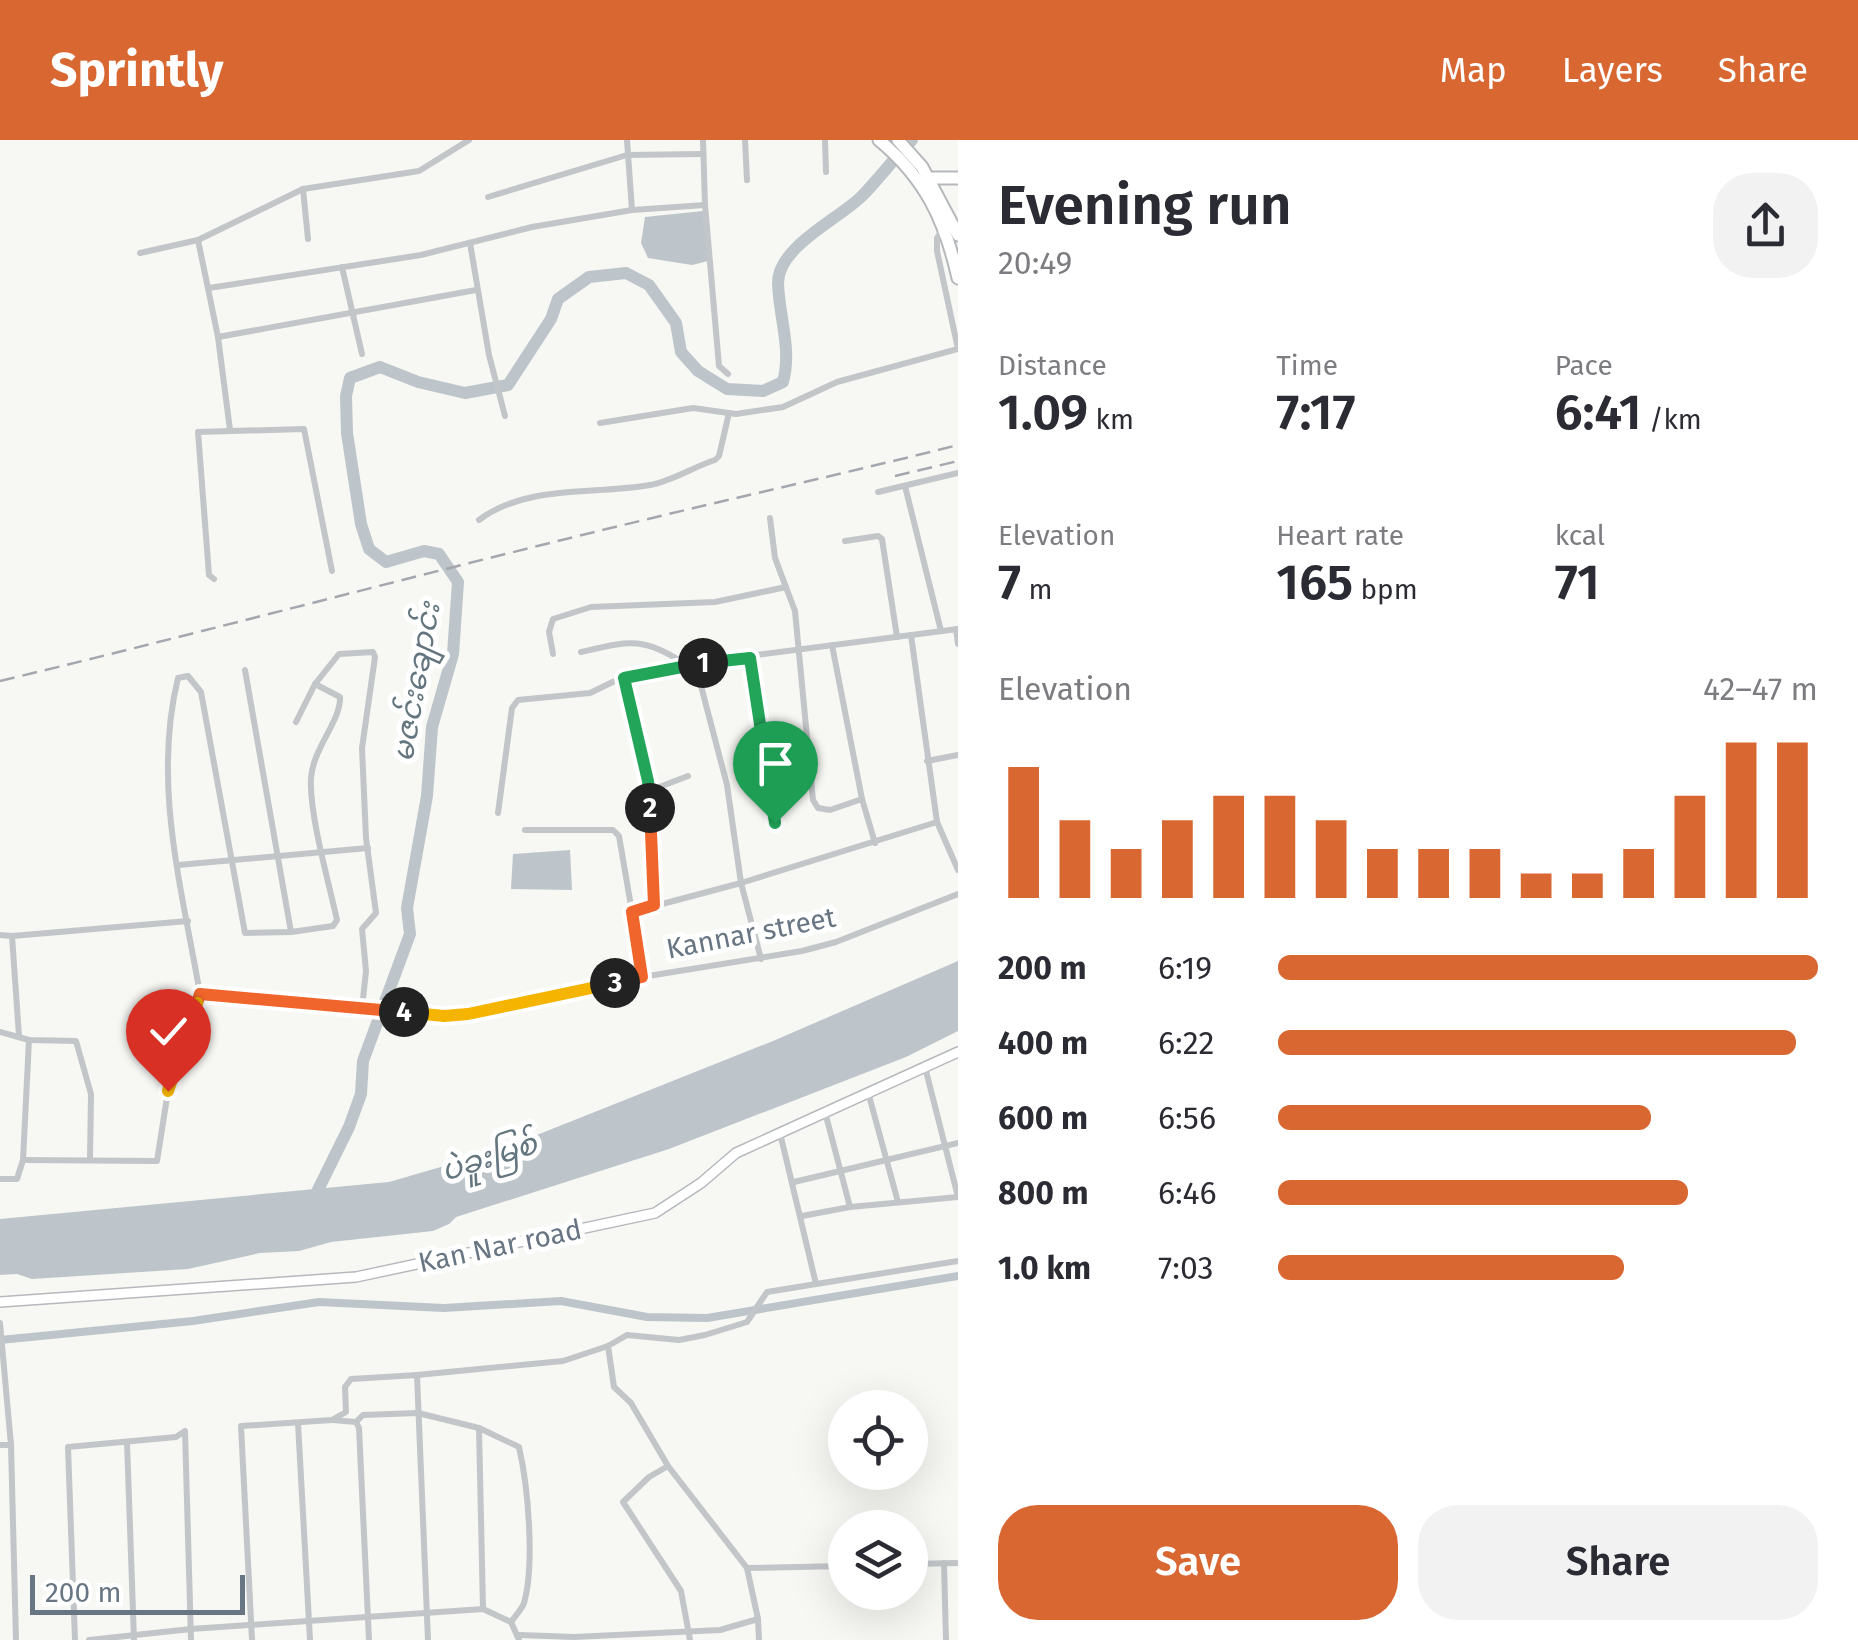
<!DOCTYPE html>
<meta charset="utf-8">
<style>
body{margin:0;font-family:"Fira Sans","Noto Sans Myanmar",sans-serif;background:#f2f2f3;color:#2b2b33;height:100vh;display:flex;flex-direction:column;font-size:38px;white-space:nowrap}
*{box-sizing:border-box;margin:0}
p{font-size:32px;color:#7c7c81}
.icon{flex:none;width:55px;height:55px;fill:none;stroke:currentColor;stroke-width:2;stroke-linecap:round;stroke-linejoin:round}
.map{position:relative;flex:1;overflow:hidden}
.drawer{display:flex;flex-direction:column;background:#fff;width:900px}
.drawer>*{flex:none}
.controls{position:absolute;left:828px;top:1250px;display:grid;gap:20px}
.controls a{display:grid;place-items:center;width:100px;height:100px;border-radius:50%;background:#fff;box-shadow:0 10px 40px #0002;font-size:50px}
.scale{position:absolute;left:30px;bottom:25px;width:215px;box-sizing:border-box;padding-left:10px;border:5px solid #687583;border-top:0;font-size:28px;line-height:35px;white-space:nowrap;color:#687583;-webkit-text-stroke:8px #fff;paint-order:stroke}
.pin{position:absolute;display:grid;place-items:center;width:85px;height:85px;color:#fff;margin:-102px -42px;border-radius:50% 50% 50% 0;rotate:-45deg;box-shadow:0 0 10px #0007}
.pin .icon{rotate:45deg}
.km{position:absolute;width:50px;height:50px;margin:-25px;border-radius:50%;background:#222;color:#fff;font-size:28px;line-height:50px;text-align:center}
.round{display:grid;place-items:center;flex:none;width:105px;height:105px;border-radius:40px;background:#f2f2f3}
.headline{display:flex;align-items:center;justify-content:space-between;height:170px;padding:0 40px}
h1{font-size:55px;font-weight:600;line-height:75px}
.figures{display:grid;grid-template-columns:repeat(3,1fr);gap:15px;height:170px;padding:10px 40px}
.figures div{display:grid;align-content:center}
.figures b{font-size:50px;font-weight:600}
.figures small{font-size:28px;font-weight:400}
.figures p{font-size:28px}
.chart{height:280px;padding:20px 40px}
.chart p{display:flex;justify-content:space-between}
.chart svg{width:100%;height:180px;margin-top:10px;stroke:#d96732;stroke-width:6}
.button{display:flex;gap:20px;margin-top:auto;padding:20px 40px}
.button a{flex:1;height:115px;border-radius:40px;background:#d96732;color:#fff;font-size:40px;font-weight:600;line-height:115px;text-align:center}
.button a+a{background:#f2f2f3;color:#2b2b33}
ul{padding:0 40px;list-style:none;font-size:32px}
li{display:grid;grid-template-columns:160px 120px 1fr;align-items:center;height:75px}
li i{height:25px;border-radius:12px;background:#d96732}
header{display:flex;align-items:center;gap:60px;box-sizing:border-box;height:140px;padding:0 50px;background:#d96732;color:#fff}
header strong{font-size:48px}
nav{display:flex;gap:55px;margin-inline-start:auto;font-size:35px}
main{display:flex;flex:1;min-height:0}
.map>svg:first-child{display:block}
.water{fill:#bdc5ca}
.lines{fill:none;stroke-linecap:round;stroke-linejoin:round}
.canal{stroke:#bdc5ca;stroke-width:8}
.river{stroke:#bdc5ca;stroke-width:12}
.secondary-casing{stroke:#b5b9bd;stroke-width:12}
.highway-casing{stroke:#b5b8bb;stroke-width:15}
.street{stroke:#c2c6c9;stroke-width:6}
.secondary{stroke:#fff;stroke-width:9}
.highway{stroke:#fff;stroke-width:11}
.rail{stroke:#a4a8ae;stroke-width:2.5;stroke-dasharray:15 8;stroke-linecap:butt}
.split-1-casing{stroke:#fff;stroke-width:20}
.split-2-casing{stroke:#fff;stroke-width:20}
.split-3-casing{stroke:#fff;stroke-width:20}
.split-4-casing{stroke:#fff;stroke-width:20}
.split-5-casing{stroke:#fff;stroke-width:20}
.split-6-casing{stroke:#fff;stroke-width:20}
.split-1{stroke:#22a559;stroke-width:12}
.split-2{stroke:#22a559;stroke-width:12}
.split-3{stroke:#f0652b;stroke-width:12}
.split-4{stroke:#f5b400;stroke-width:12}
.split-5{stroke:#f0652b;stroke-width:12}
.split-6{stroke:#f5b400;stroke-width:12}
.labels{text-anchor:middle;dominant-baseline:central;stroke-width:10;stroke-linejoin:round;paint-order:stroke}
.street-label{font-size:28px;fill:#687583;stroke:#fff}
.water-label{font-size:30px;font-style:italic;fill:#63757f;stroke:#fff}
</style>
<header>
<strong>Sprintly</strong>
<nav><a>Map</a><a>Layers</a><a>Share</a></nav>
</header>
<main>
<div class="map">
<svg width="958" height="1500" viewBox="0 0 958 1500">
<rect width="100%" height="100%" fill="#f7f7f4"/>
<!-- water -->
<g class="water">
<polygon points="703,71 708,121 692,125 648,118 641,103 645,77"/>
<polygon points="570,710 572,750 511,749 513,714"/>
<polygon points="958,821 958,891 906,917 669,1009 456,1077 449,1084 433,1091 331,1102 299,1111 260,1113 188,1129 32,1139 17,1134 0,1135 0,1079 389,1042 499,1010 773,901"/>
</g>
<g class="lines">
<!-- canal -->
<polyline class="canal" points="0,1200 193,1181 319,1162 444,1168 561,1161 647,1177 707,1178 958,1136"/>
<!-- river -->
<path class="river" d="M312,1062L349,987L361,954L363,921L410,794L407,768L427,656L432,587L453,514L458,442L439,414L424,411L386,422L369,409L361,384L347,293L346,256L350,238L380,227L418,242L465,253L508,245L551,179L558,159L589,137L626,133L649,145L676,183L681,212L698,231L727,249L763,251L783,242C792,209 779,177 778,143C778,107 837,80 861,57C879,39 894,18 912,0"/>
<defs>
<polyline id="secondary" points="0,1162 356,1137 655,1073 701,1043 736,1013 958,912"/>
<g id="highway">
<path d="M879,0C925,38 945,80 958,138"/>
<polyline points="898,0 922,27 958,95"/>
<polyline points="928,38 958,38"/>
</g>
</defs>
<!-- secondary casing -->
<use href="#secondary" class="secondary-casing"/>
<!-- highway casing -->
<use href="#highway" class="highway-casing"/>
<!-- street -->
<g class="street">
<polyline points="627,0 632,70"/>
<polyline points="703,0 705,65 719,226 728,234"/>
<polyline points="745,0 747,40"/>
<polyline points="825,0 826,32"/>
<polyline points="303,49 308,99"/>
<polyline points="488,57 627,15 703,14"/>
<polyline points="470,103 489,215 505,276"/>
<polyline points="140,113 198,100"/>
<polyline points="342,127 362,214"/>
<polyline points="209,148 421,115 532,87 632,70 705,65"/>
<polyline points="218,197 476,150"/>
<polyline points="600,283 693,268 736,274 783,267 837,242 958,209 937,111 937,98 943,89"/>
<polyline points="230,290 218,197 198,100 303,49 419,31 469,0"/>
<polyline points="905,346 941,491"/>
<polyline points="878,352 958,333"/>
<polyline points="770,378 775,418 795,471 813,660 818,668 830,670 862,659 832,505"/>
<path d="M479,380C527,344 593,355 650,345C672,341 693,327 715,320L719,316L729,273"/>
<polyline points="845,401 878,396 882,399 897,497"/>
<polyline points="214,439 209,435 198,292 304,289 332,431"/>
<polyline points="956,489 958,504"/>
<polyline points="911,495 937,682 958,730"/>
<path d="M581,512C629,501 643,496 685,524"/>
<polyline points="553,514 549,492 553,479 591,467 715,462 786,447"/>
<polyline points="750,519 775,683"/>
<polyline points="695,523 727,645 741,743 761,819"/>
<polyline points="245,530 291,792"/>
<polyline points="623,537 649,651 654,765"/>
<path d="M315,544L340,557C341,581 313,608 311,638C309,674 329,743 337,780L333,786L291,792L245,793L201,552L188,536L178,538C152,644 182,749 200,854L445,876L468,873L642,837L802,811L836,802L958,754"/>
<polyline points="296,582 315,544 339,514 373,512 375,517 362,608 366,698 376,773 362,789 366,831 362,868"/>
<polyline points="927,621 958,615"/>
<polyline points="649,651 688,636"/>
<polyline points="862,659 875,703"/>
<polyline points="498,673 512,568 518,560 590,553 623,537 695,523 958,489"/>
<polyline points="525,690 613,690 619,696 632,772"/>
<polyline points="178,725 368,708"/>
<polyline points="0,795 12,796"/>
<polyline points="642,837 632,772 741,743 937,682"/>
<polyline points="0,892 29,900 76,901 91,954 90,1019"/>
<polyline points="19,896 12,796 188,781"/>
<polyline points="925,927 958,1057"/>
<polyline points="868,952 898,1062"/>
<polyline points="825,972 850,1067"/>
<polyline points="780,993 816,1144"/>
<polyline points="23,1020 157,1021 168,951 200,854"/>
<polyline points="0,1039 17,1039 23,1020 29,900"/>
<polyline points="794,1042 958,1003"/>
<polyline points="802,1076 850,1067 958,1057"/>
<polyline points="0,1183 11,1305"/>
<polyline points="608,1206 614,1247 631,1263 668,1326 747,1428 758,1479 759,1500"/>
<polyline points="333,1280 356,1282 359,1288 369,1500"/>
<path d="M356,1282L363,1275L418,1273L479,1288L519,1307C528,1346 535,1424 524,1463C522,1469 515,1476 511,1482"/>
<polyline points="298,1283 310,1500"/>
<polyline points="479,1288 483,1469"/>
<polyline points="127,1302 134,1500"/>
<polyline points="0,1305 11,1305 16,1500"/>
<polyline points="668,1326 649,1337 623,1362 681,1451 690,1500"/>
<polyline points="944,1423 946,1500"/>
<polyline points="910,1424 958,1423"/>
<polyline points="747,1428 845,1426"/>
<polyline points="519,1495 574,1497 720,1490 758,1479"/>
<polyline points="75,1500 68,1307 176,1297 185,1291 191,1500"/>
<polyline points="89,1500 191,1489 483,1469 511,1482 519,1500"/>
<polyline points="252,1500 241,1286 332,1280 346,1272 345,1247 351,1239 417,1235"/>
<polyline points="428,1500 417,1235 563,1221 608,1206 627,1195 679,1200 705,1195 747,1182 767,1152 958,1121"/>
</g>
<!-- secondary -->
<use href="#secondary" class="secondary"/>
<!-- highway -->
<use href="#highway" class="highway"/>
<!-- rail -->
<g class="rail">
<polyline points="895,336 958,321"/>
<path d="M0,541C217,489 431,431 648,379C751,354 855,331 958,305"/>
</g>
</g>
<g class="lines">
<defs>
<polyline id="split-1" points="703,523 750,518 775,683"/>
<polyline id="split-2" points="650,668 648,641 624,538 703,523"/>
<polyline id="split-3" points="615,843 642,837 632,772 654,765 650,668"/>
<polyline id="split-4" points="404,872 444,876 468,874 615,843"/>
<polyline id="split-5" points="197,863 200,854 404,872"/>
<polyline id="split-6" points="168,951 197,863"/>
</defs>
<!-- split-1 casing -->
<use href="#split-1" class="split-1-casing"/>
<!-- split-2 casing -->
<use href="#split-2" class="split-2-casing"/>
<!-- split-3 casing -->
<use href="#split-3" class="split-3-casing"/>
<!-- split-4 casing -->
<use href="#split-4" class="split-4-casing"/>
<!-- split-5 casing -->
<use href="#split-5" class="split-5-casing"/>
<!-- split-6 casing -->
<use href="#split-6" class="split-6-casing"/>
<!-- split-1 -->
<use href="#split-1" class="split-1"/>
<!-- split-2 -->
<use href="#split-2" class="split-2"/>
<!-- split-3 -->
<use href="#split-3" class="split-3"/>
<!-- split-4 -->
<use href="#split-4" class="split-4"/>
<!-- split-5 -->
<use href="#split-5" class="split-5"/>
<!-- split-6 -->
<use href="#split-6" class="split-6"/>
</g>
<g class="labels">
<!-- street labels -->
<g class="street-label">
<text transform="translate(751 793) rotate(-11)">Kannar street</text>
<text transform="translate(500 1106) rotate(-12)">Kan Nar road</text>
</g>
<!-- water labels -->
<g class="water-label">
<text transform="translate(416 542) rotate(-80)">မဇင်းချောင်း</text>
<text transform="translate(489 1017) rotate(-17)">ပဲခူးမြစ်</text>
</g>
</g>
</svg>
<div class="controls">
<a><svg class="icon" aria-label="locate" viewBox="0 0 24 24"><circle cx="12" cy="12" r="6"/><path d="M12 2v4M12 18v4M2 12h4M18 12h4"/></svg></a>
<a><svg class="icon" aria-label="layers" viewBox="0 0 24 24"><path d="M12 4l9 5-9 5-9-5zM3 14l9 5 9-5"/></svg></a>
</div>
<div class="scale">200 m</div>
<div class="pin" style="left:775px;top:683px;background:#1e9e55"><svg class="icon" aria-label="arrive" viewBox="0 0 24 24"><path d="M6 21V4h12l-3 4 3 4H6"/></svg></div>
<div class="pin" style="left:168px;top:951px;background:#d93025"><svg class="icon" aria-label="check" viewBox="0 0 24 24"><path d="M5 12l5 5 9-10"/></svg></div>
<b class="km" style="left:703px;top:523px">1</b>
<b class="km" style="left:650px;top:668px">2</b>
<b class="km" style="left:615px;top:843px">3</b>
<b class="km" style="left:404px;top:872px">4</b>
</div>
<section class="drawer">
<div class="headline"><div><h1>Evening run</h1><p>20:49</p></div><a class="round"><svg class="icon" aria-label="share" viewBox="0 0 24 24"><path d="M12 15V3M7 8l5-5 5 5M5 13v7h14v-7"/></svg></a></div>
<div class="figures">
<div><p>Distance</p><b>1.09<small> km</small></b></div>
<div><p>Time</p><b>7:17</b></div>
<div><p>Pace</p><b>6:41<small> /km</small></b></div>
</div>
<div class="figures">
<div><p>Elevation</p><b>7<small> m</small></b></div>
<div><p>Heart rate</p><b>165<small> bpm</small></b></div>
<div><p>kcal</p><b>71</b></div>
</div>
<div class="chart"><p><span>Elevation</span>42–47 m</p>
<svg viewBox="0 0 160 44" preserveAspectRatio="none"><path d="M5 44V12M15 44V25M25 44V32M35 44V25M45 44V19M55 44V19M65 44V25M75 44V32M85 44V32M95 44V32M105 44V38M115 44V38M125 44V32M135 44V19M145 44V6M155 44V6"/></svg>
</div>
<ul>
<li><b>200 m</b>6:19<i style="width:100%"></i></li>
<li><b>400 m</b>6:22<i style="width:96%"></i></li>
<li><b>600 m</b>6:56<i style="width:69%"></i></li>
<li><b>800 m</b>6:46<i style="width:76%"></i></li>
<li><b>1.0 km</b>7:03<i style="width:64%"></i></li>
</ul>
<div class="button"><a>Save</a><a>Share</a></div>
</section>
</main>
